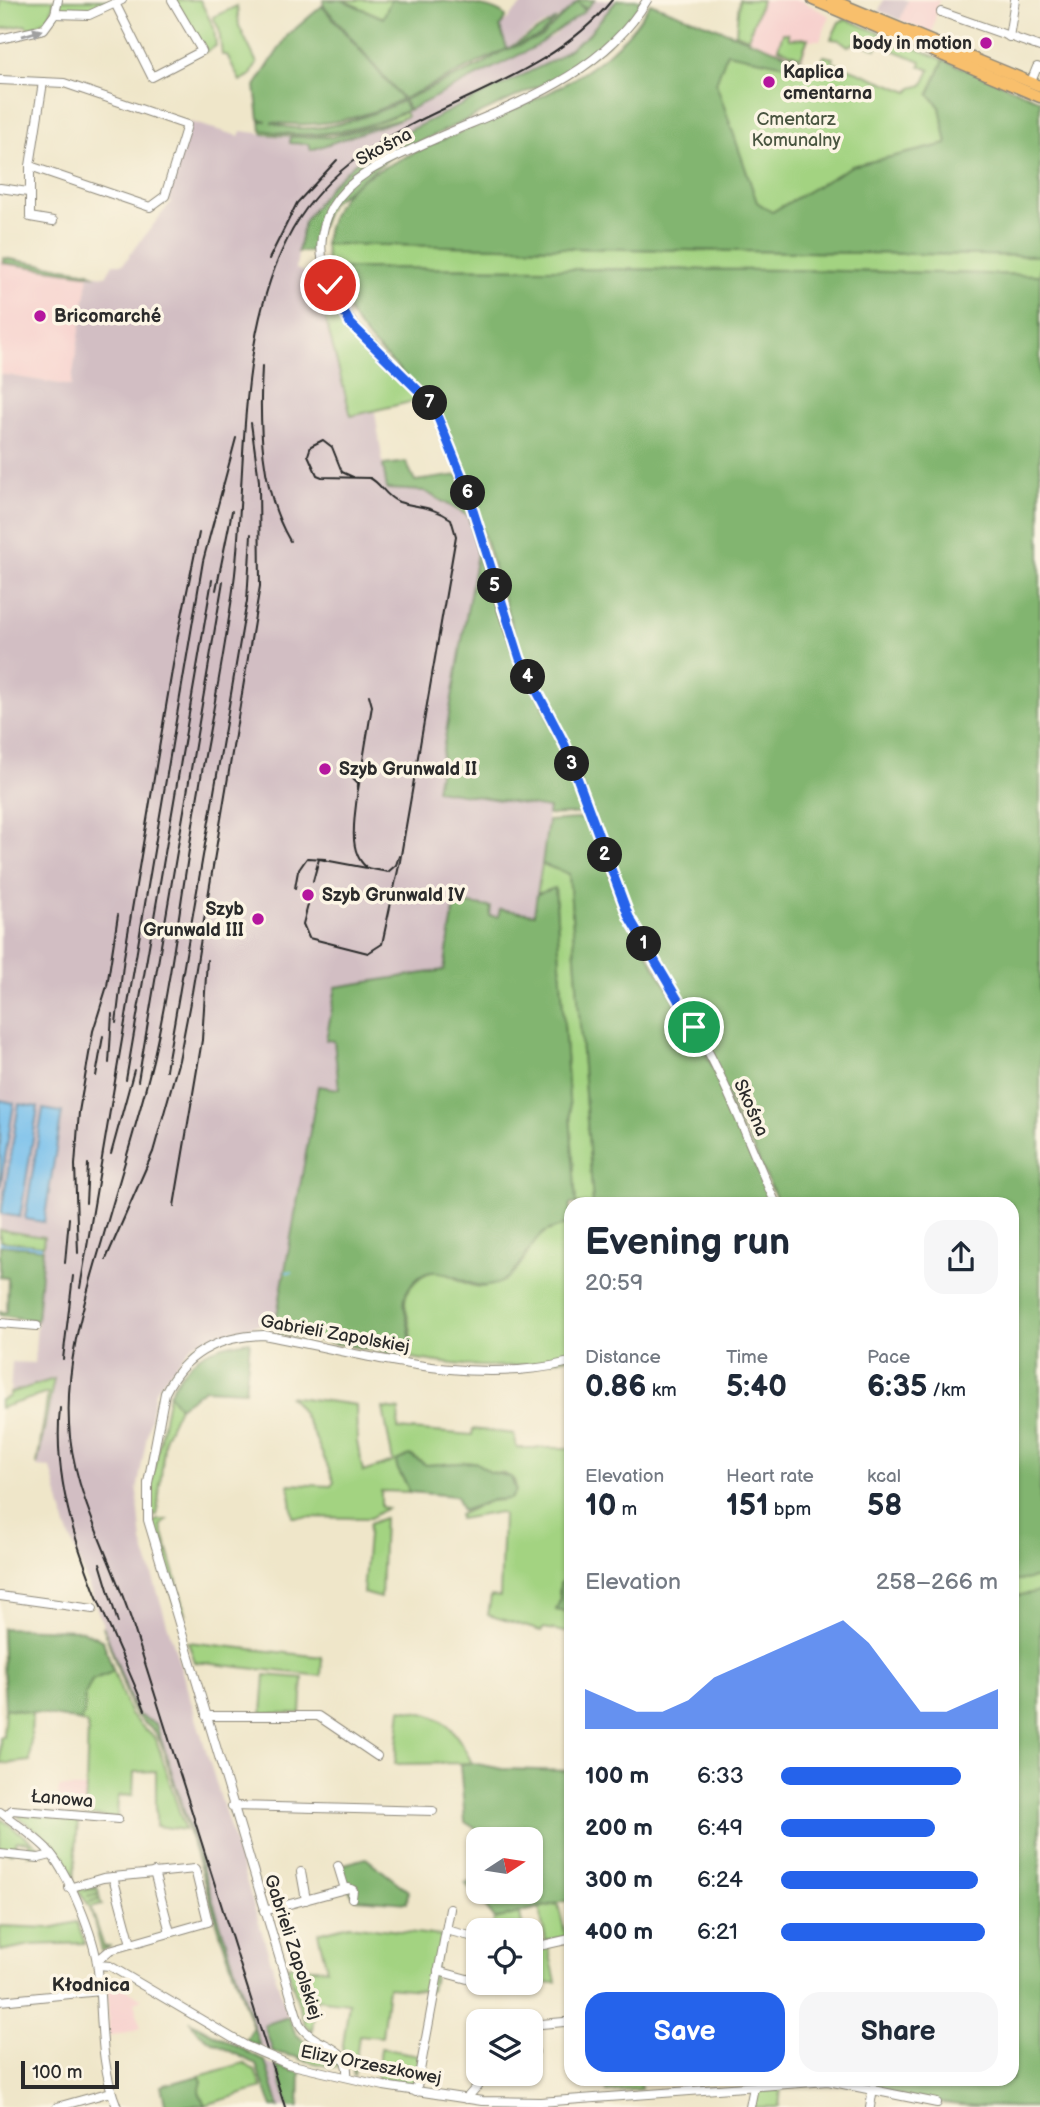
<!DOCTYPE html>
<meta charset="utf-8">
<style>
body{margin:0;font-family:"Balsamiq Sans",sans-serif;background:#f6f6f7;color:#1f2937;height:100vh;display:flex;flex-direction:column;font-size:26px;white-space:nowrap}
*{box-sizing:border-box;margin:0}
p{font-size:23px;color:#747a83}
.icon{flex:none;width:38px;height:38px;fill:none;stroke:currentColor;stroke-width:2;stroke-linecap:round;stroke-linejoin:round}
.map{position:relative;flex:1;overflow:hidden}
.panel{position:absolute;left:564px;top:1197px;width:455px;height:889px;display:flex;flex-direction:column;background:#fff;border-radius:21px;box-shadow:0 2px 5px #0004}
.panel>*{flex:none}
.needle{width:46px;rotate:78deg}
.tools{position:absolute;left:466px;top:1827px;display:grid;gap:14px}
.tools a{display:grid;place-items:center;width:77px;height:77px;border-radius:14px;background:#fff;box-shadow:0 2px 5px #0004;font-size:35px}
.scale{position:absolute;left:21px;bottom:18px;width:98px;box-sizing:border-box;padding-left:7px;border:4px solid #2b2b2b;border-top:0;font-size:19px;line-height:24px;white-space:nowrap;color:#2b2b2b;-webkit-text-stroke:5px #fcf5e5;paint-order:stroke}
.pin{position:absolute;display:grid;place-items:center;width:60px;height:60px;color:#fff;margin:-30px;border:4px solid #fff;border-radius:50%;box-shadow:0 2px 7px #0007}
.km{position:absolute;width:35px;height:35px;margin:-18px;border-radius:50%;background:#222;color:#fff;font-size:19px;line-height:35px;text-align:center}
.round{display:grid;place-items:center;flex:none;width:74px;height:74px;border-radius:21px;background:#f6f6f7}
.headline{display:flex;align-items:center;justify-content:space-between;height:119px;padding:0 21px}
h1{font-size:38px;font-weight:800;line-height:52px}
.figures{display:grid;grid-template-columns:repeat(3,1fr);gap:10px;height:119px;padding:7px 21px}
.figures div{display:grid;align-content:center}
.figures b{font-size:30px;font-weight:800}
.figures small{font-size:19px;font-weight:400}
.figures p{font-size:19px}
.chart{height:196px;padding:14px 21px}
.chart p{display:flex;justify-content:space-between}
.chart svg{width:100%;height:126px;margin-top:7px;fill:#2563eb;opacity:.7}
.cta{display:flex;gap:14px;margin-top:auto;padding:14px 21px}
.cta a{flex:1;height:80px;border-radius:21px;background:#2563eb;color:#fff;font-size:28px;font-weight:800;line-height:80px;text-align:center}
.cta a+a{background:#f6f6f7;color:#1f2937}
ul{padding:0 21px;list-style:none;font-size:23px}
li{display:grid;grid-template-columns:112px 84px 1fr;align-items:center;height:52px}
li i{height:18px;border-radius:9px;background:#2563eb}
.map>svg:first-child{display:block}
.built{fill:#f7d0cd}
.industrial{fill:#d2bec3}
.green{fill:#a3d381;stroke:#677f56;stroke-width:2}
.forest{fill:#82b56f;stroke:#56704d;stroke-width:2}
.water{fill:#73beec;stroke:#4f748c;stroke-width:2}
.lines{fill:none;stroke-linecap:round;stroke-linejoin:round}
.stream{stroke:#73beec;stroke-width:2}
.minor-casing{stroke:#8d887a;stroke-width:10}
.major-casing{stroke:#8d887a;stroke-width:13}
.minor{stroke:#fff;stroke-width:8}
.major{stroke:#f8bf6c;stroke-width:10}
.rail{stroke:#2b2b2b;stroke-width:2}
.minor-bridge-casing{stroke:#8d887a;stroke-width:10;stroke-linecap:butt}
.minor-bridge{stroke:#fff;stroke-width:8}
.oneway{fill:#a0a0a0}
.route-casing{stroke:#fff;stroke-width:14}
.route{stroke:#2563eb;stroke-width:9}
.poi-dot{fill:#b5179e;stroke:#fcf5e5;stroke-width:2.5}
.labels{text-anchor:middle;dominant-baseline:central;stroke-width:7;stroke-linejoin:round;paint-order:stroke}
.poi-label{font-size:18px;font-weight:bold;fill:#2b2b2b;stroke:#fcf5e5;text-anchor:start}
.park-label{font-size:18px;fill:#495540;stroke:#fcf5e5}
.street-label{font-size:18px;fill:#2b2b2b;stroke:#fcf5e5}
.neighbourhood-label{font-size:19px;font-weight:bold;fill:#2b2b2b;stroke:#fcf5e5}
</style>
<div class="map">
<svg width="1040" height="2107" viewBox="0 0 1040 2107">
<rect width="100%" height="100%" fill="#fcf5e5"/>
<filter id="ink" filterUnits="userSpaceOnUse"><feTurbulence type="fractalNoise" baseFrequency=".0143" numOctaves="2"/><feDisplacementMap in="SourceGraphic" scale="14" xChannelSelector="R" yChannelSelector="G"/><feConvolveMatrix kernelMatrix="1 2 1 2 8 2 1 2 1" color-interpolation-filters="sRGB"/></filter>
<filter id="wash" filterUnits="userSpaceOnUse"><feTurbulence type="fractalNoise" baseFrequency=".00686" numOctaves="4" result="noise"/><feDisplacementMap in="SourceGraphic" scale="28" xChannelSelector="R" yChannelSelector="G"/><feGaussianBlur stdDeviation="1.57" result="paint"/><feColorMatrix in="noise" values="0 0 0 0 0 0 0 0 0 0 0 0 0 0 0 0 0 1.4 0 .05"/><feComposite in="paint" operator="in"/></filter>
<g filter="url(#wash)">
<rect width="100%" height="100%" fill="#efe6c9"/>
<!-- built -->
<g class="built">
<polygon points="762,0 800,0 830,16 820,40 809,40 802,60 812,63 810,71 800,68 802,60 748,38"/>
<polygon points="908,0 939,0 932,34 900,20"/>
<polygon points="0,260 89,274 71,386 0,374"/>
<polygon points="59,1787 86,1788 85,1815 56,1813"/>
<polygon points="111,1979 142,1999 134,2002 141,2028 109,2037 107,1981"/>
</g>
<!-- industrial -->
<g class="industrial">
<polygon points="526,0 579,0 563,16 540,26 506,49 500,27"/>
<polygon points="595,0 617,0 580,42 543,66 412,128 332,184 304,222 297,261 296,269 314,276 351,416 375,412 387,489 424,491 468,516 478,548 436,790 549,808 534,914 500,909 498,917 490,916 491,908 444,970 327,1040 334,1041 339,1089 318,1086 275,1327 260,1324 213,1336 193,1344 155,1391 137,1491 142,1542 288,2017 264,2025 273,2052 261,2047 156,1724 137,1715 66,1527 51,1468 37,1467 53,1380 10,1393 12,1362 34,1363 44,1237 0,1229 0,374 71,386 89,274 106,276 113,264 123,264 171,202 166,200 190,122 239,136 241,131 290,137 290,143 309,144 311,150 407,116 405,112 554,36"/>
<polygon points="883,0 908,0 900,20 879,11"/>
<polygon points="265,2061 276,2066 289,2107 279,2107"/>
</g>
<!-- green -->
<g class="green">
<polygon points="0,0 54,0 50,18 29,29 25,25 0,29"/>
<path d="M60,0H114C94,10 80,12 58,8Z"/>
<polygon points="174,0 200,0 214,28 216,46 205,52"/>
<polygon points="342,0 391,0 384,18"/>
<polygon points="739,0 762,0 748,38 736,33"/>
<polygon points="237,6 239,26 257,63 251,75 240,81 227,55 222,55 219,29 213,17"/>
<polygon points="846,19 944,60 929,94 940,107 947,144 852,166 772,212 757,203 716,83 727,52 818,72 824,56 833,58 832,62 909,92 912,88 923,85 930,70 920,66 921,61 878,44 876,49 857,42 848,46 840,40 831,39 839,22"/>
<polygon points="783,33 788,33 789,39 808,38 801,57 778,48"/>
<path d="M405,112L407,116L398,120C348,133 315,140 263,134L261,130C307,140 361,129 405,112Z"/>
<polygon points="325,244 1040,256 1040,275 789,270 328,268"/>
<polygon points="314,276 323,277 348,326 423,399 351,416"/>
<polygon points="542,864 569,874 593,1204 576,1204 555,888 537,894"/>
<path d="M570,1223V1357C512,1372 455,1367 396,1355L402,1354C405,1349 411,1341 411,1335C412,1319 398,1304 410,1288C439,1249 460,1294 488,1286C521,1277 520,1255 541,1235C549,1228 561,1227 570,1223Z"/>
<polygon points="0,1230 44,1237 43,1246 0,1241"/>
<polygon points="54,1379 37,1465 48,1393 0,1408 0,1400 9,1397 10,1393"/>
<polygon points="169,1394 179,1407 165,1437 157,1515 154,1516 151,1514 151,1485"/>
<path d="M288,1396L356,1405L357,1442L363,1472L393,1462L383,1408L399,1410L398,1429L472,1435L473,1429L514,1434L517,1448H570V1574L559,1591L560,1600L556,1610L570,1613V1633L544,1628L541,1631L488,1615L491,1596L500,1597L503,1514L500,1512L459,1519V1515L489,1501L503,1500L516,1487L514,1480L505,1474L490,1472L475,1462L426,1465L413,1456L396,1461C396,1474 407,1480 409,1492L381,1491V1507L387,1508L370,1518L293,1517L289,1484L331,1486L334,1482C327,1465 303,1403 288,1396Z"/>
<polygon points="384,1518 381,1598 363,1593 369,1524"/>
<polygon points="158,1520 167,1520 161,1526 186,1613 176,1607 153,1522"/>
<polygon points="1040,1577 1040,1592 1012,1597 1012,1582"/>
<polygon points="188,1642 322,1657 321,1676 195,1662"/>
<polygon points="113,1669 130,1715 156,1739 185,1830 156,1826 156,1771 134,1772 133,1795 118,1796 117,1818 85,1815 88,1727 86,1723 77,1721 84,1715 85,1695 92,1680 110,1673"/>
<polygon points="265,1675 303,1678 301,1713 262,1713"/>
<polygon points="5,1708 32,1713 30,1761 1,1764 0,1737 3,1737"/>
<path d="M401,1709C444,1715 452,1724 472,1763L395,1764Z"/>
<polygon points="23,1813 78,1819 74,1880 51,1842 20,1818 18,1815"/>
<polygon points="0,1818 41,1848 43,1853 28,1855 29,1842 17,1841 11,1853 0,1851"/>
<polygon points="96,1881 97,1887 83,1891 98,1889 99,1893 87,1896 99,1895 100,1898 89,1902 100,1900 102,1904 91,1907 104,1947 111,1946 102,1951 90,1907 77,1889"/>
<polygon points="558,1904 566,1937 546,1941 539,1908"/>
<polygon points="520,1913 523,1930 491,1930 495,1919"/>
<polygon points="77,1922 85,1943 31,1945 0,1951 0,1926 51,1928"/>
<polygon points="349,1925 442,1936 431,1991 388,1987 382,2037 359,2035 354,2077 351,2059 342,2051 349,2003 316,1999 312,2031 305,2025 287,1966 327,1969 318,1933"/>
<polygon points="548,1946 556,1982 534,1985 530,1950"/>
<polygon points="306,2043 338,2059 340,2066 331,2067 299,2059 308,2058 310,2046"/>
<polygon points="381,2048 419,2055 413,2087 377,2079"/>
<polygon points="244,2063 255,2071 262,2088 205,2105 199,2092 202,2081 199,2076"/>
<polygon points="605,2079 640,2079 641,2089 606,2092"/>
<polygon points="781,2088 779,2107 753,2107 756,2091"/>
</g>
<!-- forest -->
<g class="forest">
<path d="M324,0H342L383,18L391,0C418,0 493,0 506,17L500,27L507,49L556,19L540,36L500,52L403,99L323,5Z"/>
<polygon points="579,0 595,0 586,9 578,2 585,11 535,47 409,110 404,100 481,65 501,52 541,37"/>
<polygon points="617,0 644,0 636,15 608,44 575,69 396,153 330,204 311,252 298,252 304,222 332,184 354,164 383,143 556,59 588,35"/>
<path d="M650,3L802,60L800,68L727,53L716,83L757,202L772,212L852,166L947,144L940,107L929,94L944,60L1040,100V256L325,244C327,222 338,198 356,184C371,172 390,165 407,156C489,115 602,90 650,3Z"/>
<path d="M322,6L402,99C363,120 312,129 271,122C309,139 368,117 403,101L408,110C360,132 312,140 261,130L260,121H267L259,119L255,86L288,35Z"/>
<polygon points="398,120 311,150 308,144 290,143 290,137 332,137"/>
<polygon points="3,258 89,272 93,275 3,263"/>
<polygon points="328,268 789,270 1040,275 1040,1577 1012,1582 1012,1204 779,1204 693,1021 631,916 568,747 522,658 464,472 437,406 373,344 354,320"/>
<polygon points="406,462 415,481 458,475 494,593 589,813 548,815 549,808 436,790 478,548 468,516 424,491 387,489 383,465"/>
<polygon points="590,818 627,918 710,1062 773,1204 593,1204 569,874 542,864 548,821"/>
<path d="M555,888L576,1204H570V1223C561,1227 549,1228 541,1235C524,1252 519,1279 493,1285C462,1293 437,1249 409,1288C394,1310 423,1335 402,1355L280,1334L275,1326L318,1086L339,1089L334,1041L326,1040L336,987L444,970L455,902L491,907L490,916L498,917L500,909L534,914L537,894Z"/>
<polygon points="0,1245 43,1249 37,1321 0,1315 0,1312 7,1312 8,1278 0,1277"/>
<path d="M250,1341L245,1391L205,1389L179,1407L169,1394C189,1356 208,1346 250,1341Z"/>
<path d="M410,1455L426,1465L475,1462L490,1472L511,1477L516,1491L510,1499L493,1500L462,1511L456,1496L409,1492C407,1479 396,1474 396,1461Z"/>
<polygon points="570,1574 570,1613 556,1610 560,1600 560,1584"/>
<path d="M1040,1591V2107C997,2107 905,2107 873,2085L874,2079H1012V1597Z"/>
<path d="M103,1626L136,1714L156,1724L260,2047L246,2040L253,2028L222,1939L162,1745C154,1725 144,1726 133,1712Z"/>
<polygon points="2,1628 82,1630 103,1641 113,1669 110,1673 92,1680 85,1695 84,1715 81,1721 5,1708"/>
<polygon points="472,1763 503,1769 570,1771 570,1900 495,1919 465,1883 478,1881 478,1892 530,1892 530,1839 492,1839 465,1822 460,1764"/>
<polygon points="366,1858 408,1891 407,1903 356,1899 346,1886 341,1865"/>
<polygon points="288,2017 296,2034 310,2046 306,2059 273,2052 264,2025"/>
<path d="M191,2022L265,2061L279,2107H272L256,2065C240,2054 198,2040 191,2022Z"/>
<polygon points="276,2066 300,2073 299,2107 289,2107"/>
<polygon points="199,2076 202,2081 199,2092 205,2105 166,2107 161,2086"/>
</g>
<!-- water -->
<g class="water">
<polygon points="0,1100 14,1103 0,1188"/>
<polygon points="19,1104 38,1107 20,1217 1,1214"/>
<polygon points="43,1109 62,1112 44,1222 25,1219"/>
</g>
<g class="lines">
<!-- stream -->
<g class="stream">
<polyline points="0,1243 41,1247"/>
<polyline points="287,1272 292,1272"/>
</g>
</g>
</g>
<g filter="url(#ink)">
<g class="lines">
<defs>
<g id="minor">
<path d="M647,0C599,82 498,109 417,147C386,161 350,176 332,207C298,267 352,329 394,368C409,382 427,394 435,412C474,493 486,580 520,661C533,691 552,717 565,747C589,803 603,862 628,916C652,966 687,1010 712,1059C736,1106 754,1156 776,1204"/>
<polyline points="116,5 152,77 202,51 172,0"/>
<polyline points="941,12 1040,47"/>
<polyline points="55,14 89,15 122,0"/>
<polyline points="1009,37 1015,0"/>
<polyline points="0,39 44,29 55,14 58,0"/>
<polyline points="0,80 64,83 187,125 165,196 150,207 30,166"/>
<polyline points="43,82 30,166 30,217 53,221"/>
<polyline points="1031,82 1037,67 1040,68"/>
<polyline points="0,188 28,192"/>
<polyline points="0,1323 37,1326"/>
<polyline points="0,1596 93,1609"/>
<polyline points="206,1716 318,1716 377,1756"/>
<polyline points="232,1806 433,1811"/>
<path d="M0,1812C15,1823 33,1835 46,1848C68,1871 95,1938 98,1970C103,2016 99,2063 117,2107"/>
<polyline points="6,1816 12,1810 118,1819"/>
<polyline points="0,1854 39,1858 51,1855"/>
<polyline points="338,1866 345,1889"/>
<polyline points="154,1872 170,1932"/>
<polyline points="301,1872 306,1900"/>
<polyline points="113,1877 131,1944"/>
<polyline points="69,1888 103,1878 195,1869 208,1922 110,1950 97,1961"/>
<polyline points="264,1911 349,1888 353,1890 352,1898"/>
<polyline points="446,1930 478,1938"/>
<polyline points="530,1948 570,1939"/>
<polyline points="98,1965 110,1966 246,2046"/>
<polyline points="438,1971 478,1982"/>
<polyline points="481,1983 499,1988"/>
<polyline points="0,2001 100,1991"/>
<polyline points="530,2025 564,2022"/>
<polyline points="530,2053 535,2052"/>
<polyline points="288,2064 384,2086 482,2101 540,2102 828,2081 937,2103"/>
<path d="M347,2077C350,2041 314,2050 299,2023L148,1520V1483L165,1393C185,1352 220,1336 264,1335C363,1354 470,1387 570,1362"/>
<polyline points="416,2092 450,1909"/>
<polyline points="466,2099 488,2074"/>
<polyline points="57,2107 111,2092"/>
<polyline points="750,2107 754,2087"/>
<polyline points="870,2107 873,2088"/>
</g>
<g id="major">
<polyline points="813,0 1040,97"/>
<polyline points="832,0 1040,86"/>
</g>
</defs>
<!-- minor casing -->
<use href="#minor" class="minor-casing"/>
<!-- major casing -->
<use href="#major" class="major-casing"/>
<!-- minor -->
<use href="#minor" class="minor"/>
<!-- major -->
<use href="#major" class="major"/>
<!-- rail -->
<g class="rail">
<polyline points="269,259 297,203 337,160"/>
<path d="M262,366C259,423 260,490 290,541"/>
<polyline points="216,590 232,511"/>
<path d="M349,774L358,783C358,807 343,852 369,869"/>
<polyline points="358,790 372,706 369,695"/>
<polyline points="313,881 319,859 388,872 396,865 399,856"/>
<polyline points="295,888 298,871 307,858 326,859"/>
<path d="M308,905L303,924L309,938L368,953L382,944L400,861L456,536L451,519C432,506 419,508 399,502C385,497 382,484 370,478L322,477L317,475L308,455L311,446L323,440L332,447L342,472L353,477"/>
<polyline points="116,1023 124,957 178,635 199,533"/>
<polyline points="109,1063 112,1014"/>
<polyline points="166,1070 247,601 251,534"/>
<polyline points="96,1076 103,1036"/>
<polyline points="126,1080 212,580"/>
<polyline points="138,1081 223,581"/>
<polyline points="111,1154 134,1070"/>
<polyline points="86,1203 88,1164"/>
<polyline points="174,1206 202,1040 207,960"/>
<polyline points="78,1253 75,1165 79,1112 93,1031 107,986 118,915"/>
<polyline points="106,1259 153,1152 179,1060 192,992 260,586 259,481 251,423"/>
<polyline points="65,1263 69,1218"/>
<polyline points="80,1288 203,561 236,438"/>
<polyline points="63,1359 73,1276"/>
<path d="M60,1408C49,1514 107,1615 145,1710"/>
<polyline points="100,1563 118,1623"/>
<path d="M285,2107C234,1946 184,1786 133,1625C113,1562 78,1504 70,1437C63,1370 83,1305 102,1241C119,1181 138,1121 153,1060C172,977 182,890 196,806C209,729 226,651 235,574C247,461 236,318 299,219C375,102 528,104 612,0"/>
</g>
<defs>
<polyline id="minor-bridge" points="246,2046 288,2064"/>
</defs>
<!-- minor-bridge casing -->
<use href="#minor-bridge" class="minor-bridge-casing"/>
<!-- minor-bridge -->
<use href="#minor-bridge" class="minor-bridge"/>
</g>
<!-- one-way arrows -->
<defs><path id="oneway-solid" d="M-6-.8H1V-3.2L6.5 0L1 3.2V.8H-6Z" transform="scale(1.75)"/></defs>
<use class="oneway" href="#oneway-solid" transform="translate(32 33) rotate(-17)"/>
</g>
<g class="lines" filter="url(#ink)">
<defs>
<polyline id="route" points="330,285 350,323 425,397 436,413 464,482 520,659 565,745 629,917 694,1027"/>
</defs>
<!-- route casing -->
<use href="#route" class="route-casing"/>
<!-- route -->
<use href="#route" class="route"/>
</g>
<!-- markers -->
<g class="poi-dot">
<circle cx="986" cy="43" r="7"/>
<circle cx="769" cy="82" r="7"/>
<circle cx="40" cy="316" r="7"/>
<circle cx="325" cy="769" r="7"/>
<circle cx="308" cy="895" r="7"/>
<circle cx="258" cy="919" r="7"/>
</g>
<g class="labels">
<!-- poi labels -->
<g class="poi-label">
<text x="972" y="43" text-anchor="end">body in motion</text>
<text x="783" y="72">Kaplica<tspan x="783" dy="21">cmentarna</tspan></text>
<text x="54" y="316">Bricomarché</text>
<text x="339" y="769">Szyb Grunwald II</text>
<text x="322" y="895">Szyb Grunwald IV</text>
<text x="244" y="909" text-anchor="end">Szyb<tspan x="244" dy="21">Grunwald III</tspan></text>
</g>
<!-- park labels -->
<g class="park-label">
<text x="796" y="119">Cmentarz<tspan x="796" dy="21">Komunalny</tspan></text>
</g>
<!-- street labels -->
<g class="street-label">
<text transform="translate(384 147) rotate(-28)">Skośna</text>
<text transform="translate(751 1108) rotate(66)">Skośna</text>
<text transform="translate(335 1334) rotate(10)">Gabrieli Zapolskiej</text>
<text transform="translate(62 1799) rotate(5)">Łanowa</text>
<text transform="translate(293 1947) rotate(72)">Gabrieli Zapolskiej</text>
<text transform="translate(371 2065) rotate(11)">Elizy Orzeszkowej</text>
</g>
<!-- neighbourhood labels -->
<g class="neighbourhood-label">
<text x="91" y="1985">Kłodnica</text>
</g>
</g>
</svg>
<div class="tools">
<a><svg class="needle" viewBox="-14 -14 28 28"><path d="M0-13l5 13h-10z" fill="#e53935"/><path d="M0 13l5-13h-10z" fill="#747a83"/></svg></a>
<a><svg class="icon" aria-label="locate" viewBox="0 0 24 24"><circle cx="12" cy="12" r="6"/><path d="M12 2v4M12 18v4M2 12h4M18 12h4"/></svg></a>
<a><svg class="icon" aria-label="layers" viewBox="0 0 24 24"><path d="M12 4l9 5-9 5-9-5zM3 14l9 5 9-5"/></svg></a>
</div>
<div class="scale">100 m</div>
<div class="pin" style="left:694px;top:1027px;background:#1e9e55"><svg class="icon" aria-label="arrive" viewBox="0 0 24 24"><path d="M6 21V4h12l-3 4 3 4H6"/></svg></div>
<div class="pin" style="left:330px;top:285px;background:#d93025"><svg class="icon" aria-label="check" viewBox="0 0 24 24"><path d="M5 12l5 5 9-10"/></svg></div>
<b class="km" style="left:644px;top:944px">1</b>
<b class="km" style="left:605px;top:855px">2</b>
<b class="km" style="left:572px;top:764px">3</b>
<b class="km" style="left:528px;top:677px">4</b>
<b class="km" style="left:495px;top:586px">5</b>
<b class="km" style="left:468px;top:493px">6</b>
<b class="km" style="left:430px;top:403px">7</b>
<section class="panel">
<div class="headline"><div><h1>Evening run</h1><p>20:59</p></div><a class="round"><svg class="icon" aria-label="share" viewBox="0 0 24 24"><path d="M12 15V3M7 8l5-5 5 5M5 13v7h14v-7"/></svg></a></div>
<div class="figures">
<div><p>Distance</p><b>0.86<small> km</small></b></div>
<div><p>Time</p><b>5:40</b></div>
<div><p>Pace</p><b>6:35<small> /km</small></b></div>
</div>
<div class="figures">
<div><p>Elevation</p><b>10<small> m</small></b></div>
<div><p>Heart rate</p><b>151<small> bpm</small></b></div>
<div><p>kcal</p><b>58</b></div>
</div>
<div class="chart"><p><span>Elevation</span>258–266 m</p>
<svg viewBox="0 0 160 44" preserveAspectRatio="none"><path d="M0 44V30L10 34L20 38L30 38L40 34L50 26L60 22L70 18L80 14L90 10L100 6L110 14L120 26L130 38L140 38L150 34L160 30V44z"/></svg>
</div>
<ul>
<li><b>100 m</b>6:33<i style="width:83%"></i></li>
<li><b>200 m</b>6:49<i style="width:71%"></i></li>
<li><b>300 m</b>6:24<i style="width:91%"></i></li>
<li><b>400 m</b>6:21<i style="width:94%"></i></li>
</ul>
<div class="cta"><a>Save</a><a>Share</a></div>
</section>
</div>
